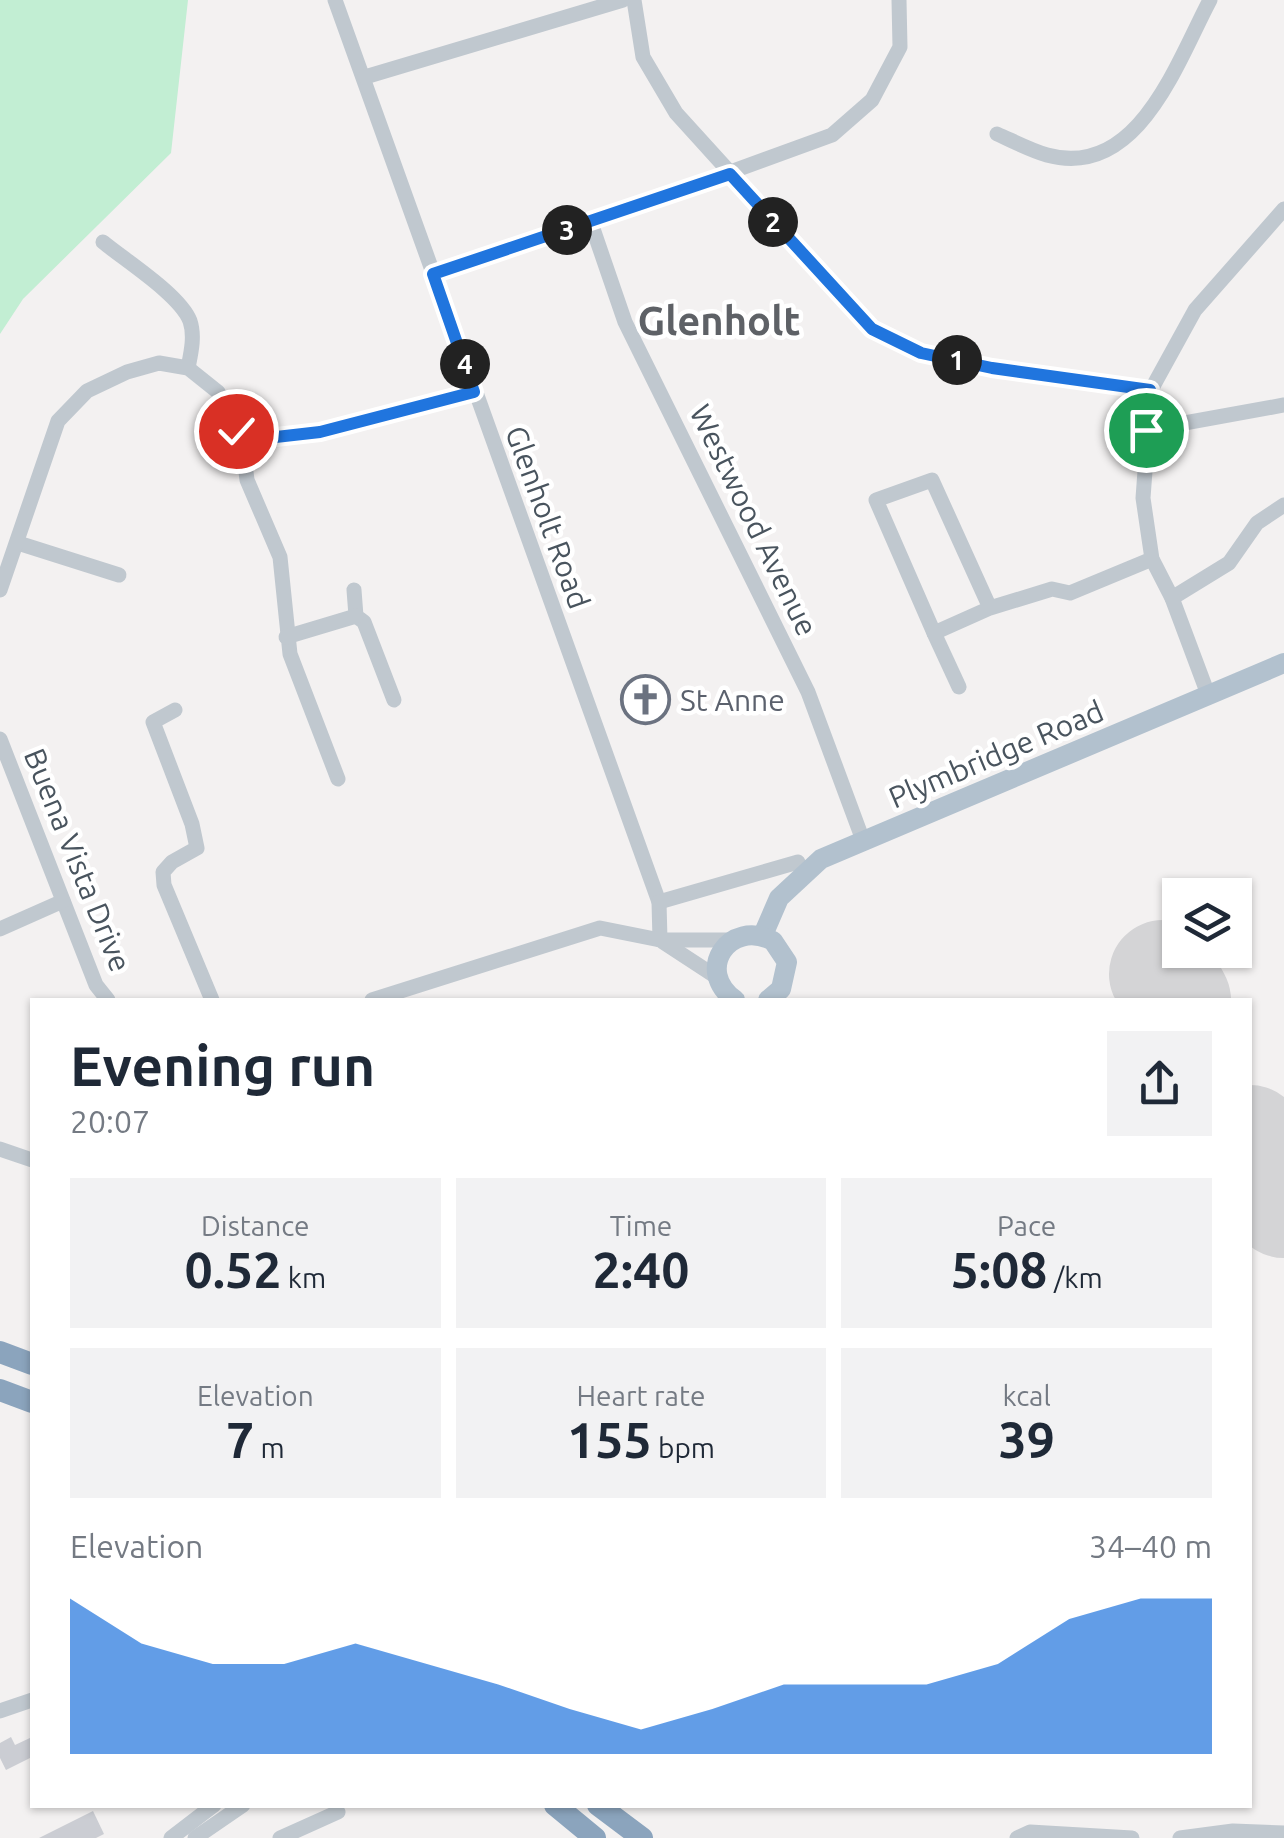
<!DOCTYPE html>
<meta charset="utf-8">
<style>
body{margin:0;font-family:Ubuntu,sans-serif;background:#f2f2f3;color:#1f2937;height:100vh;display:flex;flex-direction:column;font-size:38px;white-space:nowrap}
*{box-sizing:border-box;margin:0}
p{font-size:32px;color:#747a83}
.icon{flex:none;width:55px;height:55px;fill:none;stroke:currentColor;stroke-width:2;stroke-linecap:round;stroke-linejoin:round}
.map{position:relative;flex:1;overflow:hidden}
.details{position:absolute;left:30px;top:998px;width:1222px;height:810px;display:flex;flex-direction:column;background:#fff;border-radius:0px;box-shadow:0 2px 8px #0004}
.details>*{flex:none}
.fabs{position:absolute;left:1162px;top:878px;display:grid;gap:20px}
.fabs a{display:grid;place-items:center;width:90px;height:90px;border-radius:0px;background:#fff;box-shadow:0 2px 8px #0004;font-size:50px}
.pin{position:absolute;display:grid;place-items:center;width:85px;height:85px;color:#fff;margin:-42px;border:5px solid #fff;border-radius:50%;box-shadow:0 2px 10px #0007}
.km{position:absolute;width:50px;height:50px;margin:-25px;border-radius:50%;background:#222;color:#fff;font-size:28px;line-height:50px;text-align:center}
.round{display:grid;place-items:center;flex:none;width:105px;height:105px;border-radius:0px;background:#f2f2f3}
.overview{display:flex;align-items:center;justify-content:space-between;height:170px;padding:0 40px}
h1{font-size:55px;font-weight:700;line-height:75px}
.metrics{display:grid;grid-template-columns:repeat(3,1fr);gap:15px;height:170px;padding:10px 40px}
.metrics div{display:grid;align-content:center;border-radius:0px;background:#f2f2f3;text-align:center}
.metrics b{font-size:50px;font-weight:700}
.metrics small{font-size:28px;font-weight:400}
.metrics p{font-size:28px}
.chart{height:280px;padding:20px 40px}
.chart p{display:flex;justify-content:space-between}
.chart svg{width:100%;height:180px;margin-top:10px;fill:#2075de;opacity:.7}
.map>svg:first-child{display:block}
.green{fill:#c2eed3}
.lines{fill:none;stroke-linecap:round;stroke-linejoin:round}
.runway{stroke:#d4d4d6;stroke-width:108}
.building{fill:#cbcdd3}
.minor{stroke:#c0c8cf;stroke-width:15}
.major{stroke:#b2c1ce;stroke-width:20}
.highway{stroke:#8ba4bd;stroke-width:22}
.route-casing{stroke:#fff;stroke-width:20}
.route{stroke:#2075de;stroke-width:12}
.labels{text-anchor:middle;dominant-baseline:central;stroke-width:9;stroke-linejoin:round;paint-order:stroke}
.street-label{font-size:30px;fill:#49545e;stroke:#fff}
.worship-label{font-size:30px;fill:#5b616d;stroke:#fff;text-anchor:start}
.district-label{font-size:40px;font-weight:bold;fill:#5e6166;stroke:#fff}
</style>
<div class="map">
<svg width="1284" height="1838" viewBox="0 0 1284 1838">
<rect width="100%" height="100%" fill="#f3f1f1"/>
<!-- green -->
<polygon class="green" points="0,0 188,0 171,153 23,299 0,334"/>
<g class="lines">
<!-- runway -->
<g class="runway">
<polyline points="1163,974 1177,1000"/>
<polyline points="1250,1139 1284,1204"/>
</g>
</g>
<!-- building -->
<g class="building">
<polygon points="650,677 655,689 662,686 667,698 661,700 664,710 634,721 623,688"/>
<polygon points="11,1737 15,1745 32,1737 32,1757 6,1770 0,1758 0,1743"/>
<polygon points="93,1811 104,1834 96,1838 39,1838"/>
</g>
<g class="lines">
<!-- minor -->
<g class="minor">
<polyline points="335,0 659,902 660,940"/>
<polyline points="634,0 643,57 676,113 872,329 921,353 992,368 1151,390"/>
<polyline points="365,77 623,0"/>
<path d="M997,134C1013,141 1030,150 1047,155C1138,180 1177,62 1210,0"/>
<polyline points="591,223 625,322 808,692 864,843"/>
<path d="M103,242C126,261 180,295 190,321C195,336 191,353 188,368"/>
<polyline points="433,273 591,223 832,135 872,100 900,47 899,0"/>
<polyline points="1146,430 1284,405"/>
<polyline points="249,440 244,456 247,480 280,557 290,654 338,779"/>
<polyline points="18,543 119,575"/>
<polyline points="0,590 58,421 87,391 127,372 159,363 188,368 218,392 236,431 249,440 320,432 474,392"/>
<polyline points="354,590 356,616 364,622 394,700"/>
<polyline points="1172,598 1229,563 1257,523 1284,505"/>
<polyline points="990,608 932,480 876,500 934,633 990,608 1052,589 1070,593 1152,559"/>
<polyline points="934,633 959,687"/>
<polyline points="286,637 356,616"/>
<polyline points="1209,697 1172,598 1152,559 1143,498 1151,390 1195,310 1284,209"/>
<polyline points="175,710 153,722 192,824 197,848 172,862 163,872 164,885 212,1000"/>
<polyline points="0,739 96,985 108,1000"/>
<polyline points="659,902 798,862"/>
<polyline points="0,929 63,901"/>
<polyline points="663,942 718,978"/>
<polyline points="372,1000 600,928 660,940 732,940"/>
<polyline points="0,1149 32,1160"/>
<polyline points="0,1711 32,1700"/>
<polyline points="171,1838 214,1805"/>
<polyline points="195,1838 243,1805"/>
<polyline points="280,1838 338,1812"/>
<polyline points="1017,1838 1030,1832 1132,1838"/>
<polyline points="1180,1838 1233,1831 1284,1833"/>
</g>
<!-- major -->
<g class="major">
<polyline points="763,935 779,898 821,859 1284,663"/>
<path d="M735,1000C694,971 729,918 773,941L787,962L781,989L768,1000"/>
</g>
<!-- highway -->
<g class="highway">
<polyline points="0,1352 32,1364"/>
<polyline points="0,1390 32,1402"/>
<polyline points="555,1805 595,1838"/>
<polyline points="598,1805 642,1838"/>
</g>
</g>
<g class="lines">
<defs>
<polyline id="route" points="236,431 250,440 320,432 474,392 433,274 730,174 872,329 921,353 992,368 1150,390 1146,430"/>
</defs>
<!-- route casing -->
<use href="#route" class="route-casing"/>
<!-- route -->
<use href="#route" class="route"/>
</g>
<!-- icons -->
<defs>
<symbol id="church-ring" viewBox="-11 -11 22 22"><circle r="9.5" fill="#fff" stroke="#6b7280" stroke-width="1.5"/><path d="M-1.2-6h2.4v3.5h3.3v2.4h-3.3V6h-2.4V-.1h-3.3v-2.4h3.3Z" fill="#6b7280"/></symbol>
</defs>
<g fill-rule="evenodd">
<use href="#church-ring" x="618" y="672" width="55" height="55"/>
</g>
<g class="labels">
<!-- street labels -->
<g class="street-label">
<text transform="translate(548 517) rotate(70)">Glenholt Road</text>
<text transform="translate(754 520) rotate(64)">Westwood Avenue</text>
<text transform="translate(996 754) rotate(-23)">Plymbridge Road</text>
<text transform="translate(78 860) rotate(68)">Buena Vista Drive</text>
</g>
<!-- worship labels -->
<g class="worship-label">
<text x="680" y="700">St Anne</text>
</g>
<!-- district labels -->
<g class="district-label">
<text x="719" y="320">Glenholt</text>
</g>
</g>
</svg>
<div class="fabs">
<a><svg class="icon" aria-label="layers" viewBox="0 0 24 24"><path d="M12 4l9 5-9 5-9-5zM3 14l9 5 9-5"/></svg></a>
</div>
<div class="pin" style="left:1146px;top:430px;background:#1e9e55"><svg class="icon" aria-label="arrive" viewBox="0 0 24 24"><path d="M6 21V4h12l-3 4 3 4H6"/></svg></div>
<div class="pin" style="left:236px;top:431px;background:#d93025"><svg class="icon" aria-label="check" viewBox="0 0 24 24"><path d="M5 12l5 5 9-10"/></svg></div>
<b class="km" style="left:957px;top:360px">1</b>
<b class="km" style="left:773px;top:222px">2</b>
<b class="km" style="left:567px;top:230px">3</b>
<b class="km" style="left:465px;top:364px">4</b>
<section class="details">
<div class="overview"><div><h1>Evening run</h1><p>20:07</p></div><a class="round"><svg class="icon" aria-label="share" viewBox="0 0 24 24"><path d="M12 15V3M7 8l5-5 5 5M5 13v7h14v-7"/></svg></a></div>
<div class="metrics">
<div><p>Distance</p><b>0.52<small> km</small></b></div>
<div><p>Time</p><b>2:40</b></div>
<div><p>Pace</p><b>5:08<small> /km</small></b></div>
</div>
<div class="metrics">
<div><p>Elevation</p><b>7<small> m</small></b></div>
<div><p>Heart rate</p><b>155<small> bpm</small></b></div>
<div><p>kcal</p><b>39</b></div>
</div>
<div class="chart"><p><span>Elevation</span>34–40 m</p>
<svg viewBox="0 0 160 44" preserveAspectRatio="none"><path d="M0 44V6L10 17L20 22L30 22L40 17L50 22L60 27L70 33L80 38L90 33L100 27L110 27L120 27L130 22L140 11L150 6L160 6V44z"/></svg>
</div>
</section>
</div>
